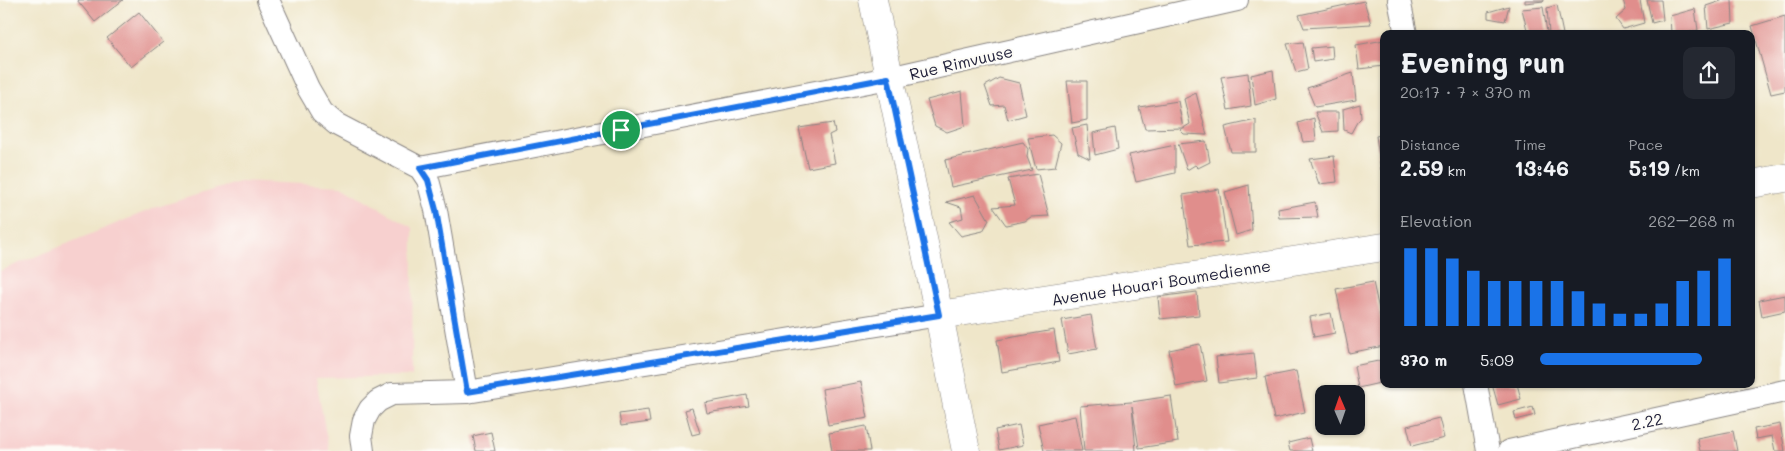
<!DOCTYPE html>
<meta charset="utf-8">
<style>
body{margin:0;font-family:Mali,sans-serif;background:#242831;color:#f1f3f6;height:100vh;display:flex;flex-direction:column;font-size:19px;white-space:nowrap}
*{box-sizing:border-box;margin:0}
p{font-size:16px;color:#9ea1a6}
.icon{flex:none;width:28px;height:28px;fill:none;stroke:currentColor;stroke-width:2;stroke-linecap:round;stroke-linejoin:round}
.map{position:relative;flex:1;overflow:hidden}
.side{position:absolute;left:1380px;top:30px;width:375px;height:358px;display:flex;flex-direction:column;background:#171b24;border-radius:10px;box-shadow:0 1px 4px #0004}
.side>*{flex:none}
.needle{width:32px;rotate:358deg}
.fabs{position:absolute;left:1315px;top:385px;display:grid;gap:10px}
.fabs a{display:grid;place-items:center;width:50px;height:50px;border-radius:10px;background:#171b24;box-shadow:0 1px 4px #0004;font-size:25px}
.pin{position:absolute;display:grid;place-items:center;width:42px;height:42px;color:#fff;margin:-21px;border:2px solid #fff;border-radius:50%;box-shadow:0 1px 5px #0007}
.round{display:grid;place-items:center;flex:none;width:52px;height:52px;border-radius:10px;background:#242831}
.headline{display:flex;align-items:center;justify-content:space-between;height:85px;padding:0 20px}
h1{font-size:28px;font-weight:700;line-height:38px}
.metrics{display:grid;grid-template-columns:repeat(3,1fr);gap:8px;height:85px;padding:5px 20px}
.metrics div{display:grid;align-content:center}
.metrics b{font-size:21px;font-weight:700}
.metrics small{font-size:14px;font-weight:400}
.metrics p{font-size:14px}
.chart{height:140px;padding:10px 20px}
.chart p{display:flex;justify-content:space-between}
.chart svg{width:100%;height:90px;margin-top:5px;stroke:#1a73e8;stroke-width:6}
ul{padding:0 20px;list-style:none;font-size:16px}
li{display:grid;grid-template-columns:80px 60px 1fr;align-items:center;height:38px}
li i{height:12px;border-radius:6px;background:#1a73e8}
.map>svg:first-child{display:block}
.built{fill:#f7d0cf}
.building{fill:#e08e8c}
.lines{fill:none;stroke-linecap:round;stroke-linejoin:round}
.minor-casing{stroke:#888482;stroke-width:24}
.tertiary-casing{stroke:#888482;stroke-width:29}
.minor{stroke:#fff;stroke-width:22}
.tertiary{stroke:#fff;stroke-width:28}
.route-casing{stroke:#fff;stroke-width:10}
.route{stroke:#1a73e8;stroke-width:6}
.labels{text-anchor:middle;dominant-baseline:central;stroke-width:4;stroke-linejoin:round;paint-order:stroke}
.street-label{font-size:16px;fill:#22223b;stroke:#fdfcf7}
</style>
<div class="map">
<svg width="1785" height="451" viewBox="0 0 1785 451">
<rect width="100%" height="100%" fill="#fdfcf7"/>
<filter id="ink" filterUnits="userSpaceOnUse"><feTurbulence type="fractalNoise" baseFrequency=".02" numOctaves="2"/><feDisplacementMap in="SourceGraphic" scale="10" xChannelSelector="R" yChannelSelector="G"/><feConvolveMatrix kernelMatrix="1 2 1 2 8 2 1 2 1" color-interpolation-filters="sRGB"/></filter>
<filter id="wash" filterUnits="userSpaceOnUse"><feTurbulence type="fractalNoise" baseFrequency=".0096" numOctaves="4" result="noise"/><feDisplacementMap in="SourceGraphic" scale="20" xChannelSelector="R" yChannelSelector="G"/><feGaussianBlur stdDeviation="1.12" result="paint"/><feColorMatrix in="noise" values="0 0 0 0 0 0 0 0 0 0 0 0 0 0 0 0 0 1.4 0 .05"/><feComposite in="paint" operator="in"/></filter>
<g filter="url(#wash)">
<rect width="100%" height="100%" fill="#efe6c9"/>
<!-- built -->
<polygon class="built" points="242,181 342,186 413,228 412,376 316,378 329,451 0,451 0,271 157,207"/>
<g id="blocks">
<!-- building -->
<g class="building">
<polygon points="77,0 123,0 95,22"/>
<polygon points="1525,0 1544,0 1544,1 1525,3"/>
<polygon points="1623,0 1640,0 1644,23 1623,29 1616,19 1626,10"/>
<polygon points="1647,0 1661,0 1663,20 1652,23"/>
<polygon points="1724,0 1732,0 1733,23 1708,29 1706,6"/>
<polygon points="1364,1 1371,24 1304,28 1299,15"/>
<polygon points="1557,5 1563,34 1549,34 1547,8"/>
<polygon points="1509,6 1505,21 1488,18 1488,12"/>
<polygon points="1543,7 1547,32 1528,34 1522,9"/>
<polygon points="1695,9 1698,30 1683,34 1671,34 1670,16"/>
<polygon points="139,12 163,42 131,67 107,38"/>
<polygon points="1785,16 1785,91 1771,94 1752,26"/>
<polygon points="1384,40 1384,66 1359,69 1356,45"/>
<polygon points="1303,42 1308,69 1296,72 1287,44"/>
<polygon points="1332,46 1333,59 1313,62 1311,48"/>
<polygon points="1273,70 1276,99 1255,105 1251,75"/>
<polygon points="1248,73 1251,106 1228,110 1221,77"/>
<polygon points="1353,73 1356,100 1315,107 1307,88"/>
<polygon points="999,78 1019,83 1026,115 1008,120 1004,105 992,106 985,86"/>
<polygon points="1067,81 1087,81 1087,120 1072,123"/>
<polygon points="962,91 965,126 947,132 935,126 927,100"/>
<polygon points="1196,93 1207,135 1184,134 1180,130 1190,124 1184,99"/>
<polygon points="1178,101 1183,128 1145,129 1139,107"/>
<polygon points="1360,104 1361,118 1357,122 1351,133 1344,130 1343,109"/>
<polygon points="1315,112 1338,112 1338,131 1323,132"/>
<polygon points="1314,118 1316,141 1303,142 1298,123"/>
<polygon points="1256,120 1256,152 1231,152 1225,127"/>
<polygon points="833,123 835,132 829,135 835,163 808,168 799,128"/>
<polygon points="1087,125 1090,159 1078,153 1072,128"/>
<polygon points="1115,128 1118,149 1095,155 1093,133"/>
<polygon points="1384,134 1384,169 1381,170 1376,136"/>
<polygon points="1052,135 1061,143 1055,167 1036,169 1028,138"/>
<polygon points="1206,141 1210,162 1198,168 1195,165 1187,170 1178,144"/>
<polygon points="1023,142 1028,149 1027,157 1032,170 951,187 945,160"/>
<polygon points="1175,145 1175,173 1136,182 1129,155"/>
<polygon points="1334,156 1337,182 1319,184 1310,159"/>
<polygon points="1038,174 1049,216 1031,217 1025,221 1006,225 993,207 1015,205 1008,179"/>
<polygon points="1249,185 1252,230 1236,235 1225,192"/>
<polygon points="1219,189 1227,242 1190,245 1183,195"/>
<polygon points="975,195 989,220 983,231 961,236 949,222 963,218 961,207 946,202"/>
<polygon points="1315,202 1318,217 1279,218 1278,209"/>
<polygon points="1373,282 1384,333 1384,346 1349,353 1336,289"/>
<polygon points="1197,292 1199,315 1160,319 1158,297"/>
<polygon points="1785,295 1785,311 1762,316 1759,300"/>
<polygon points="1331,313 1335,333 1314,337 1310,317"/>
<polygon points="1091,315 1097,349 1068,354 1062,320"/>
<polygon points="1054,330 1059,362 1002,372 997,340"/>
<polygon points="1200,344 1207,381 1176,387 1169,350"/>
<polygon points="1254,353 1257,378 1219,383 1216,357"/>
<polygon points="1383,360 1384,382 1358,388 1354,366"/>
<polygon points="1296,371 1305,412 1274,419 1265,377"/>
<polygon points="861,382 868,418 828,425 822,389"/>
<polygon points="1492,384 1517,384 1521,399 1498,405"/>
<polygon points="747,395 749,406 707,413 705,403"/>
<polygon points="1171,396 1178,442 1139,448 1132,406 1136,451 1084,451 1080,406 1131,402"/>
<polygon points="1533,407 1535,415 1516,420 1514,412"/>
<polygon points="692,408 700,433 692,435 685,410"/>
<polygon points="648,410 650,422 621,426 619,414"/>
<polygon points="1075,416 1082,451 1044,451 1038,424"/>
<polygon points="1439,418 1444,438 1412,446 1407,426"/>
<polygon points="1780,424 1785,451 1775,451 1772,436 1756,439 1754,429"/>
<polygon points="1019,425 1023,445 999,450 995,430"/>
<polygon points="866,426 870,451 832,451 829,433"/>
<polygon points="1733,431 1737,451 1700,451 1697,438"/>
<polygon points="491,432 495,451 476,451 473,436"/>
<polygon points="1309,438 1312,451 1290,451 1288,443"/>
</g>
</g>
</g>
<g filter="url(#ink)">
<use href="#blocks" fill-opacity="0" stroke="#888482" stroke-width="1"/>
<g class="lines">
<defs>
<g id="minor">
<polyline points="268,0 308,88 322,112 336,124 420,168 428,180 436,210 467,392"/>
<polyline points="1399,0 1406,34"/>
<polyline points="420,168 889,78 1237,0"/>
<polyline points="1476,384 1488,451"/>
<polyline points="363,451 361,436 364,420 370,409 378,401 392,394 467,392 939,315"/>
<polyline points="1509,451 1785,391"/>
</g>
<g id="tertiary">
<polyline points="873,0 939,315 966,451"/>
<polyline points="1751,184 1785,178"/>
<polyline points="939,315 1384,247"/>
</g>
</defs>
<!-- minor casing -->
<use href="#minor" class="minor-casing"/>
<!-- tertiary casing -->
<use href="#tertiary" class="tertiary-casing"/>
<!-- minor -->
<use href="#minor" class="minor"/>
<!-- tertiary -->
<use href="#tertiary" class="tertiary"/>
</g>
</g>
<g class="lines" filter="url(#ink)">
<defs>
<polygon id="route" points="888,78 939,315 467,392 436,210 428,180 420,168"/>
</defs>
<!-- route casing -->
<use href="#route" class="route-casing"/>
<!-- route -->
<use href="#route" class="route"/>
</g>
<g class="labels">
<!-- street labels -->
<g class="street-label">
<text transform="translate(961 62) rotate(-13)">Rue Rimvuuse</text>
<text transform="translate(1161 282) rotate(-9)">Avenue Houari Boumedienne</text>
<text transform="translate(1647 421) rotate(-12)">2.22</text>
</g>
</g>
</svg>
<div class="fabs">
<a><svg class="needle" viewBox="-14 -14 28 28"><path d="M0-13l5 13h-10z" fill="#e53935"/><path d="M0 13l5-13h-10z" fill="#9ea1a6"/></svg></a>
</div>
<div class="pin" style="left:621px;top:130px;background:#1e9e55"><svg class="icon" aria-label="arrive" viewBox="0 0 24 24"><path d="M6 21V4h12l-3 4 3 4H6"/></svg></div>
<section class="side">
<div class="headline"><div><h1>Evening run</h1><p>20:17 · 7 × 370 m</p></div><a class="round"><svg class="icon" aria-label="share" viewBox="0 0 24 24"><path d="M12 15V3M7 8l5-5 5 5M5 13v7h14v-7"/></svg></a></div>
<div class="metrics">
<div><p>Distance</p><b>2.59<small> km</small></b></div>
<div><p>Time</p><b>13:46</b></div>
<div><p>Pace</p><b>5:19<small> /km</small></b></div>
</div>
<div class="chart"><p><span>Elevation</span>262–268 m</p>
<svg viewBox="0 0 160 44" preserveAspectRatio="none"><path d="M5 44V6M15 44V6M25 44V11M35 44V17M45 44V22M55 44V22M65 44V22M75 44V22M85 44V27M95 44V33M105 44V38M115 44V38M125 44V33M135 44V22M145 44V17M155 44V11"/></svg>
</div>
<ul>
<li><b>370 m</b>5:09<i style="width:83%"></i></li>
</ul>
</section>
</div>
